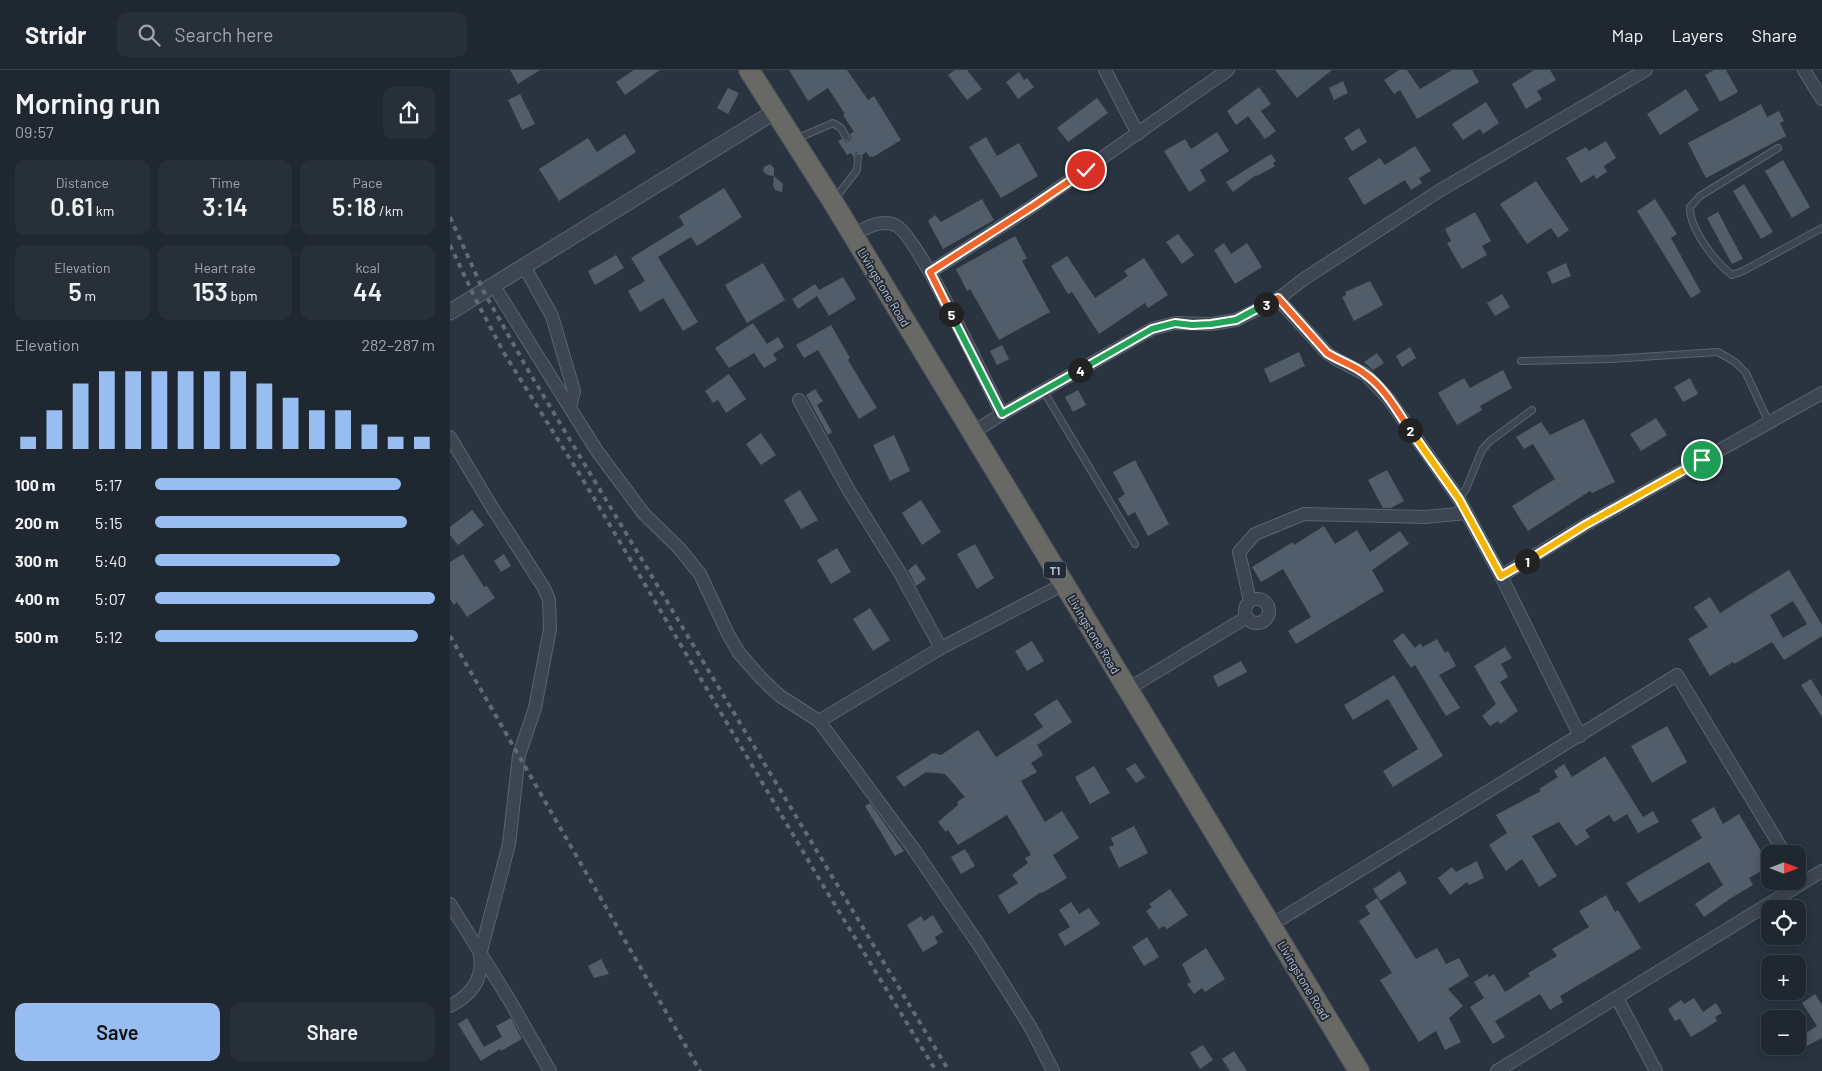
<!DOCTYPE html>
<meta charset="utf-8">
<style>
body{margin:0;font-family:Barlow,sans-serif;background:#272f38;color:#f1f3f6;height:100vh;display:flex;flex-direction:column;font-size:19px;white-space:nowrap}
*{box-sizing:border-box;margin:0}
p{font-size:16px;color:#a1a5ab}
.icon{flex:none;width:28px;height:28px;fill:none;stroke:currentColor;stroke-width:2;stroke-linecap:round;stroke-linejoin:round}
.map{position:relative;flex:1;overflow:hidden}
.sheet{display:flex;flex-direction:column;background:#1f2730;width:450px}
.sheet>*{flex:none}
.needle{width:32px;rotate:90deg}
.controls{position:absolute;left:1311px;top:775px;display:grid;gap:10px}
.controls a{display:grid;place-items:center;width:45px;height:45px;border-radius:10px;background:#1f2730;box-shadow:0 2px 12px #0003,0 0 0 1px #3c444c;font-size:25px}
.pin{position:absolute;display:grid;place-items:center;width:42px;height:42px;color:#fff;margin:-21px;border:2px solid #fff;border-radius:50%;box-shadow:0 1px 5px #0007}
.km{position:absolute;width:25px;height:25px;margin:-12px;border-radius:50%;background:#222;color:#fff;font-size:14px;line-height:25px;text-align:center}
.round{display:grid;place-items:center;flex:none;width:52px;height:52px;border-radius:10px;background:#272f38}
.head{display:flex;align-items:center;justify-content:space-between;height:85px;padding:0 15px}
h1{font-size:28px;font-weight:600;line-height:38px}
.stats{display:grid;grid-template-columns:repeat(3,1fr);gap:8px;height:85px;padding:5px 15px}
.stats div{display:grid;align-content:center;border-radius:10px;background:#272f38;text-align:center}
.stats b{font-size:25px;font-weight:600}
.stats small{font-size:14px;font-weight:400}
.stats p{font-size:14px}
.chart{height:140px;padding:10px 15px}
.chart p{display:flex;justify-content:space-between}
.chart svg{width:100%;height:90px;margin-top:5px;stroke:#98bef1;stroke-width:6}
.primary-button{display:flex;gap:10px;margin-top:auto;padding:10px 15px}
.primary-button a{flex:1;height:58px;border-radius:10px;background:#98bef1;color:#111;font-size:20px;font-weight:600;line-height:58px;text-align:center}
.primary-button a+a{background:#272f38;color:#f1f3f6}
ul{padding:0 15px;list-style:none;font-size:16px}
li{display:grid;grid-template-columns:80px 60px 1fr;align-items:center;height:38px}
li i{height:12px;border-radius:6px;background:#98bef1}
header{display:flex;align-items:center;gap:30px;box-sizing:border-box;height:70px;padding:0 25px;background:#1f2730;border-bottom:1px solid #3c444c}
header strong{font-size:24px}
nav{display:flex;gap:28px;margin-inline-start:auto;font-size:18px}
.search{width:350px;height:45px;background:#272f38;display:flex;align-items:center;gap:12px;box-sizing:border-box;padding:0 18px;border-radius:10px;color:#a1a5ab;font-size:19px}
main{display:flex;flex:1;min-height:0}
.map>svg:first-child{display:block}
.building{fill:#525d6b;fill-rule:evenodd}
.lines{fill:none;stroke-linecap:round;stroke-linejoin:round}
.service-casing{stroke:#5a636e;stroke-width:8}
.minor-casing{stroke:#5a636e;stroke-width:14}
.tertiary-casing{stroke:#5a636e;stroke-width:17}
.trunk-casing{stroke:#47505b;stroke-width:22}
.service{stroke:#3d4550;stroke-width:6}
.minor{stroke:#3d4550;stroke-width:12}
.tertiary{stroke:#3d4550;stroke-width:15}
.trunk{stroke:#686865;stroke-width:20}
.rail{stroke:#5f6a77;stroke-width:4;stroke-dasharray:5 5;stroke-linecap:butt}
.split-1-casing{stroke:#fff;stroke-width:10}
.split-2-casing{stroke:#fff;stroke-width:10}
.split-3-casing{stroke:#fff;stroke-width:10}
.split-4-casing{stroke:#fff;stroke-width:10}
.split-5-casing{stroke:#fff;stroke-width:10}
.split-6-casing{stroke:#fff;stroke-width:10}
.split-1{stroke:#f5b400;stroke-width:6}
.split-2{stroke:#f5b400;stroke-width:6}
.split-3{stroke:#f0652b;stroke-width:6}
.split-4{stroke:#22a559;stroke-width:6}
.split-5{stroke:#22a559;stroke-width:6}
.split-6{stroke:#f0652b;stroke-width:6}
.labels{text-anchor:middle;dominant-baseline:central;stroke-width:4;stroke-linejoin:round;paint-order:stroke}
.shield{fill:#212a36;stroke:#8b949e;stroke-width:1}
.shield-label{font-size:11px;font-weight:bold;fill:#b9c1ca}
.street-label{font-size:12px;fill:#b9c1ca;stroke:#212a36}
</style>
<header>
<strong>Stridr</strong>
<div class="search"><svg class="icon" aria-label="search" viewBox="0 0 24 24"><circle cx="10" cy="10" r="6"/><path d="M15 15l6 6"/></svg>Search here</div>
<nav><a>Map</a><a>Layers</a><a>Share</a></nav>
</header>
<main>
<section class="sheet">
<div class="head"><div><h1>Morning run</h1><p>09:57</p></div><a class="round"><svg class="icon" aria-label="share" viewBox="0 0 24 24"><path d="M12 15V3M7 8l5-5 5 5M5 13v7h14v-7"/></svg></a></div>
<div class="stats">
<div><p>Distance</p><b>0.61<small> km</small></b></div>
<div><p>Time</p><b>3:14</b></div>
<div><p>Pace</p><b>5:18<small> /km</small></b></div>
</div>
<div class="stats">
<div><p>Elevation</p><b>5<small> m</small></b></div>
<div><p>Heart rate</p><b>153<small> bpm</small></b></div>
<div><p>kcal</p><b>44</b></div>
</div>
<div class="chart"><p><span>Elevation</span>282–287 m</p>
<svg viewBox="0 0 160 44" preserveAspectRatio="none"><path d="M5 44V38M15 44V25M25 44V12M35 44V6M45 44V6M55 44V6M65 44V6M75 44V6M85 44V6M95 44V12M105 44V19M115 44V25M125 44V25M135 44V32M145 44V38M155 44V38"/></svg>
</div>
<ul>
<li><b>100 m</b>5:17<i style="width:88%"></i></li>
<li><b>200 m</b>5:15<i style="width:90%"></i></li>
<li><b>300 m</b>5:40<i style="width:66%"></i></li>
<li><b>400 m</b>5:07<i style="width:100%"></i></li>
<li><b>500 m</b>5:12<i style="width:94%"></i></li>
</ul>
<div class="primary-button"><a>Save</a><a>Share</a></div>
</section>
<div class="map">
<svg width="1372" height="1001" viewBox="0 0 1372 1001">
<rect width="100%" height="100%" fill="#293440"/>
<!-- building -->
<g class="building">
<polygon points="60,0 90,0 68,14"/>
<polygon points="184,0 210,0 175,25 166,12"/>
<polygon points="339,0 397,0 418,30 424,26 451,70 423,87 422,86 420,87 416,82 412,85 406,82 403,87 401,83 397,85 388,71 392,69 395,72 399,71 401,68 400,64 404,62 393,45 395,44 378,18 358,31"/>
<polygon points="505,0 517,0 532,19 517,30 498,5"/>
<polygon points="825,0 882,0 847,28"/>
<polygon points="949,0 957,0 970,19 1002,0 1022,0 1029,12 967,49 950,20 944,24 934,10"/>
<polygon points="1084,0 1100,0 1106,10 1087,21 1092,29 1076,39 1062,14"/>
<polygon points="1264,0 1276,0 1288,22 1270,32 1255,5"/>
<polygon points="569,2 574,10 577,8 584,17 568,29 556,12"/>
<polygon points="893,11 898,23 884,30 879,18"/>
<polygon points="809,17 821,34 811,41 826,61 815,69 798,46 786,55 777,41"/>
<polygon points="278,18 289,23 278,44 267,38"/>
<polygon points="1236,19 1249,40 1210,65 1197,44"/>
<polygon points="70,24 85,54 72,60 58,30"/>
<polygon points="647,28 658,43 618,72 607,58"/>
<polygon points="1036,32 1049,53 1033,64 1030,59 1013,70 1002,54"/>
<polygon points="1311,34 1317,47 1329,41 1334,51 1330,53 1336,66 1256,108 1238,73"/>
<polygon points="909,58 917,72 902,81 894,68"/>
<polygon points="767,62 779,81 750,100 756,111 739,122 714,81 735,69 741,79"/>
<polygon points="175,64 186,82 109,131 89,99 138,68 147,82"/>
<polygon points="536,67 547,86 569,73 588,106 551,128 519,77"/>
<polygon points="1156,71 1166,88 1154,96 1157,102 1146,109 1144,105 1131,113 1116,88 1136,77 1139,81"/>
<polygon points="965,76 981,101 969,108 972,113 961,120 955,110 914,135 898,108 930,88 935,95"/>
<polygon points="821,84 826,91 823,93 825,96 807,106 806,105 783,122 776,112"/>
<polygon points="1333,90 1360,137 1342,148 1315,101"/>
<polygon points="320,94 324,98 324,106 333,114 332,122 325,120 323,116 324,106 317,105 313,101 314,97"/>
<polygon points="1086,111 1119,160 1108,168 1101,158 1077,174 1050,134"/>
<polygon points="1294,114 1323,162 1311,169 1283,121"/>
<polygon points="274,118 292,147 247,176 241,167 208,187 248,252 233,261 213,228 190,242 178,221 195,211 181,188 234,155 229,146"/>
<polygon points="532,129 544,150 493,179 478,151 485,145 491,152"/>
<polygon points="1205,129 1227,164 1221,168 1251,222 1241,228 1187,141"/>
<polygon points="1025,142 1041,171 1032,176 1037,185 1012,199 997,173 1001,171 995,159"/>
<polygon points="1268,142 1293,189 1282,194 1257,148"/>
<polygon points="728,164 744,185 732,194 716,172"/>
<polygon points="565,166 577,188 572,191 600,242 549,270 520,219 517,221 506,199"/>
<polygon points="774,173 781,184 797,173 812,197 785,214 764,180"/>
<polygon points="166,185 174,198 145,215 138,201"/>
<polygon points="617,186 645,228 678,206 674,201 694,188 718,225 698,238 695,233 649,264 622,222 618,224 601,196"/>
<polygon points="313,193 335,230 297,253 275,215"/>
<polygon points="1116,193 1121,206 1102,214 1097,202"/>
<polygon points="393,207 406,229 379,246 367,226 348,239 342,229 365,214 369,220"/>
<polygon points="920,211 933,235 904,251 892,227 896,225 895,222"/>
<polygon points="1052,224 1060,237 1045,246 1037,233"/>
<polygon points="303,253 317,274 328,267 334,277 323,284 327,290 314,298 304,283 279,298 265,278"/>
<polygon points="381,255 400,288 398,290 427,338 409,349 368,280 354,288 346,275"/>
<polygon points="552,275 559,289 547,295 540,281"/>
<polygon points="960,277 966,288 952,297 946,286"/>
<polygon points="849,282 855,296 820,313 814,299"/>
<polygon points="927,283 934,293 923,300 914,292"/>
<polygon points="1053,300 1062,318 1030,336 1032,340 1007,355 988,323 1014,308 1020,318"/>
<polygon points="279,304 296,329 276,343 268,330 263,333 255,321"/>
<polygon points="1240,308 1248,324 1233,332 1224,317"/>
<polygon points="365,319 373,331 367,335 382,362 378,365 356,325"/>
<polygon points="628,320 636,335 623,342 615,327"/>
<polygon points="1206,348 1217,365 1191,381 1180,364"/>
<polygon points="1134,349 1165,412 1142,423 1140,421 1078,461 1062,436 1105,409 1083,374 1074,379 1066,367 1091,352 1100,365"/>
<polygon points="311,363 326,385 311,395 296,374"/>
<polygon points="444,365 460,401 440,411 423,375"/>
<polygon points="685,390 719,454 698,466 685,442 678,446 668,429 675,424 663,402"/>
<polygon points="937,400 954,431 941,438 933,438 918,410"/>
<polygon points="350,420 368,450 351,459 334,430"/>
<polygon points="471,430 491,462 472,475 452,443"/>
<polygon points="22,440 34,455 8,475 0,465 0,457"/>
<polygon points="874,456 885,474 907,460 920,482 950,461 959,474 922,500 934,521 846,574 838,561 861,547 833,499 811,512 802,497 843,472 844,475"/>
<polygon points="525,474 544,508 527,519 507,484"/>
<polygon points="387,478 401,502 381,514 367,490"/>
<polygon points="13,484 34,517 37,516 45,528 17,547 7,532 4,535 0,529 0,492"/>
<polygon points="54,484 61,496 51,502 44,491"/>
<polygon points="466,494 476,509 466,516 458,500"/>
<path d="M1339,500L1372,555V566L1334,590L1322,572L1284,594L1283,592L1260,606L1238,569L1258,557L1244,537L1260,527L1270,543ZM1343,531L1357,554L1333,568L1320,545Z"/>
<polygon points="420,538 440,570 423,581 403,549"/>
<polygon points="953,563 965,578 970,573 973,577 987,569 995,583 998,581 1006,596 989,605 1010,638 996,646 965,595 961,598 943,571"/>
<polygon points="582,571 594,591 577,601 565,581"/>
<polygon points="1055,577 1062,588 1051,594 1058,607 1050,612 1068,641 1050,654 1048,651 1040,656 1032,646 1046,634 1024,596"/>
<polygon points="791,591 797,602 768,617 763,606"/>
<polygon points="944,605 993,686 943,717 933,701 968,679 938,629 903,650 894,635"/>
<polygon points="1361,609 1372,627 1372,647 1351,615"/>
<polygon points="607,629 622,652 587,675 593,685 581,693 587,702 571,711 595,752 612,741 629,768 603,785 617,808 592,823 591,822 559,844 548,826 568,813 562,805 578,793 575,788 581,785 557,745 508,775 498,760 496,762 488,752 508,735 507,732 515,727 495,704 476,702 454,717 446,707 483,683 491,685 528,660 546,687 593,657 584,644"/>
<polygon points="1217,656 1237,692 1202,713 1181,676"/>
<polygon points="1155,686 1193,747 1203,741 1209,752 1188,763 1177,744 1164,752 1159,745 1135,760 1140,767 1126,776 1109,752 1082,766 1107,806 1089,817 1072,789 1056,801 1039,775 1057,763 1046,745 1091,721 1089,719 1108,707 1104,701 1114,694 1122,707"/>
<polygon points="685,693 695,707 686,713 676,699"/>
<polygon points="644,696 660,723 640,734 625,707"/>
<polygon points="420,733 454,781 445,786 415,736"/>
<polygon points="1264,737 1273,754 1289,744 1320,796 1299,808 1303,815 1281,828 1254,847 1245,834 1273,815 1259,792 1189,833 1176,813 1252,768 1241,750"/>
<polygon points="684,756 698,783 669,798 659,777 664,775 661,768"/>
<polygon points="515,779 525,796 511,804 501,787"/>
<polygon points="1027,791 1034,808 1019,815 1017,812 1000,825 988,808 1002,797 1006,802"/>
<polygon points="950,801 957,813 930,831 923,819"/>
<polygon points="720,819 738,845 717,859 714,856 709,859 696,841 702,837 699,834"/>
<polygon points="1156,825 1165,842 1168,840 1191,878 1110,926 1113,932 1100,940 1090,924 1045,951 1055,967 1043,974 1020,937 1034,928 1024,912 1037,904 1039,907 1044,904 1055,922 1080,906 1078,903 1107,886 1102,879 1139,857 1129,841"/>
<polygon points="927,828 966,889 987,878 996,894 1009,888 1019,906 998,919 1013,936 999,948 1011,972 995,980 986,961 969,972 930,910 942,903 909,851 920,844 915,836"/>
<polygon points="621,832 629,844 639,838 650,854 615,876 608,864 620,857 609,840"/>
<polygon points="483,845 493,862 485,867 488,873 473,882 457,855 471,846 474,851"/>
<polygon points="697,867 709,887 694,896 682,877"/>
<polygon points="756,878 775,909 755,922 752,918 744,924 737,914 741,912 732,894"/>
<polygon points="151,889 159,904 144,908 138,896"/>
<polygon points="1365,924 1372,935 1372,968 1357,976 1352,965 1367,956 1352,933"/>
<polygon points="1244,928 1253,942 1266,933 1272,943 1265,947 1267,951 1241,967 1230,949 1225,951 1218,939 1231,930 1234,934"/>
<polygon points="17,948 34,977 52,967 46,956 61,948 72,969 51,981 50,979 31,991 8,954"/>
<polygon points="753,975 763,990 750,999 740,983"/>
<polygon points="784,981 797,1001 780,1001 772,989"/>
</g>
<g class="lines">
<defs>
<g id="service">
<polyline points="346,69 383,53 391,58 396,67"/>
<path d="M1328,78L1250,126L1240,137C1239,158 1265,192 1282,205L1293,201L1372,158"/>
<polyline points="384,130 407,100 408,87"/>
<polyline points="1071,291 1160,289 1268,282 1285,292 1296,303 1319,353"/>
<polyline points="593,320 685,474"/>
<polyline points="1009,429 1016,419 1032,380 1040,371 1082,340"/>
</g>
<g id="minor">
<polyline points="655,0 688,64"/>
<polyline points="1354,0 1372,29"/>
<path d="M403,165C416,158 429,149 445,155C467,163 537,315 552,344"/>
<polyline points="74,196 102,246 124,321 120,337"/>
<polyline points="480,202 583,136 778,0"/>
<polyline points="44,216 147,381 194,444 229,478 250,504 278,564 289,583 312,609 330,626 369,651 465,781 529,875 581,958 603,1001"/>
<polyline points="828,229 877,283 886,289 915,304 938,328 1009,429 1051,506"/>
<polyline points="349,330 398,419 450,503 491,578"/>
<polyline points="522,363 552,344 702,259 725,253 761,254 786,250 828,229 854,209 989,121 1196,0"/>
<path d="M0,367L40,434L94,518L99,530L100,559L85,638L69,685L59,774L30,885C34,909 21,925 0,936"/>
<circle cx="807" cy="541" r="12"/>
<polyline points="800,531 789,482 805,464 854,444 975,447 1017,443"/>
<polyline points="678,619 797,547"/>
<polyline points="369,651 491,578 614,514"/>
<polyline points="1130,666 1051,506 1135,455 1372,323"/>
<polyline points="0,834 60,931 100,1001"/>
<polyline points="821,855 1227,605 1335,784"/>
<polyline points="1167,928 1206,1001"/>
<polyline points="1047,1001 1372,801"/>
</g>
<polyline id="tertiary" points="0,242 324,42"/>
<polyline id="trunk" points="299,0 383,132 909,1001"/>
</defs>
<!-- service casing -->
<use href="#service" class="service-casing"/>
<!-- minor casing -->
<use href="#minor" class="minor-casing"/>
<!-- tertiary casing -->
<use href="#tertiary" class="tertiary-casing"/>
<!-- trunk casing -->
<use href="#trunk" class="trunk-casing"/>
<!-- service -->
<use href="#service" class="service"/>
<!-- minor -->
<use href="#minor" class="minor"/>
<!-- tertiary -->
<use href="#tertiary" class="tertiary"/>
<!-- trunk -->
<use href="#trunk" class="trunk"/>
<!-- rail -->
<g class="rail">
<polyline points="0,147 34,222 78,300 499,1001"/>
<polyline points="0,175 25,228 54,283 135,413 371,812 486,1001"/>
<polyline points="0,566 250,1001"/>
</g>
</g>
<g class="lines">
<defs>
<polyline id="split-1" points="1077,491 1135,455 1252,390"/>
<polyline id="split-2" points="960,360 1009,429 1051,506 1077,491"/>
<path id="split-3" d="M816,234L828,228L877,283C889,291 904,295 915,304C934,317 947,341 960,360"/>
<polyline id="split-4" points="630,300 702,259 725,253 742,255 761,254 786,250 816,234"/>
<polyline id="split-5" points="501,244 552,344 630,300"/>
<polyline id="split-6" points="501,244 480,202 583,136 636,100"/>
</defs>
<!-- split-1 casing -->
<use href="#split-1" class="split-1-casing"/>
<!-- split-2 casing -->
<use href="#split-2" class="split-2-casing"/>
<!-- split-3 casing -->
<use href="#split-3" class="split-3-casing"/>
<!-- split-4 casing -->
<use href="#split-4" class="split-4-casing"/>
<!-- split-5 casing -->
<use href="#split-5" class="split-5-casing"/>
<!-- split-6 casing -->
<use href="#split-6" class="split-6-casing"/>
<!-- split-1 -->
<use href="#split-1" class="split-1"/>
<!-- split-2 -->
<use href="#split-2" class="split-2"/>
<!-- split-3 -->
<use href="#split-3" class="split-3"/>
<!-- split-4 -->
<use href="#split-4" class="split-4"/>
<!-- split-5 -->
<use href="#split-5" class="split-5"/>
<!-- split-6 -->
<use href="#split-6" class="split-6"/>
</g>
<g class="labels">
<!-- shield labels -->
<rect class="shield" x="594" y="491.5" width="22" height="17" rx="4"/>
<g class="shield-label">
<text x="605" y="500">T1</text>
</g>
<!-- street labels -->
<g class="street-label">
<text transform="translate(434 217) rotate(59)">Livingstone Road</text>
<text transform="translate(644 564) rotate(59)">Livingstone Road</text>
<text transform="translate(854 910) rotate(59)">Livingstone Road</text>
</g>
</g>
</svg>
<div class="controls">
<a><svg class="needle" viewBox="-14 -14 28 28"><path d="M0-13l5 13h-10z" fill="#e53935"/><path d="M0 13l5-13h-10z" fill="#a1a5ab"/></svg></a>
<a><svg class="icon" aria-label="locate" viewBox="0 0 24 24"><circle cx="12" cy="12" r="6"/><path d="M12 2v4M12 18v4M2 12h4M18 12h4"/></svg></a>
<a>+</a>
<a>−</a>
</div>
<div class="pin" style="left:1252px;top:390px;background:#1e9e55"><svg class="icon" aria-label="arrive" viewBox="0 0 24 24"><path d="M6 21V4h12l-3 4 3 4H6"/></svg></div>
<div class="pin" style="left:636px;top:100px;background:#d93025"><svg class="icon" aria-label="check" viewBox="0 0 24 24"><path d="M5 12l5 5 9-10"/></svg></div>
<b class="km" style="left:1077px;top:491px">1</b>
<b class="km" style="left:960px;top:360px">2</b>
<b class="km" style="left:816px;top:234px">3</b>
<b class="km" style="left:630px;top:300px">4</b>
<b class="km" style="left:501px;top:244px">5</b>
</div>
</main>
